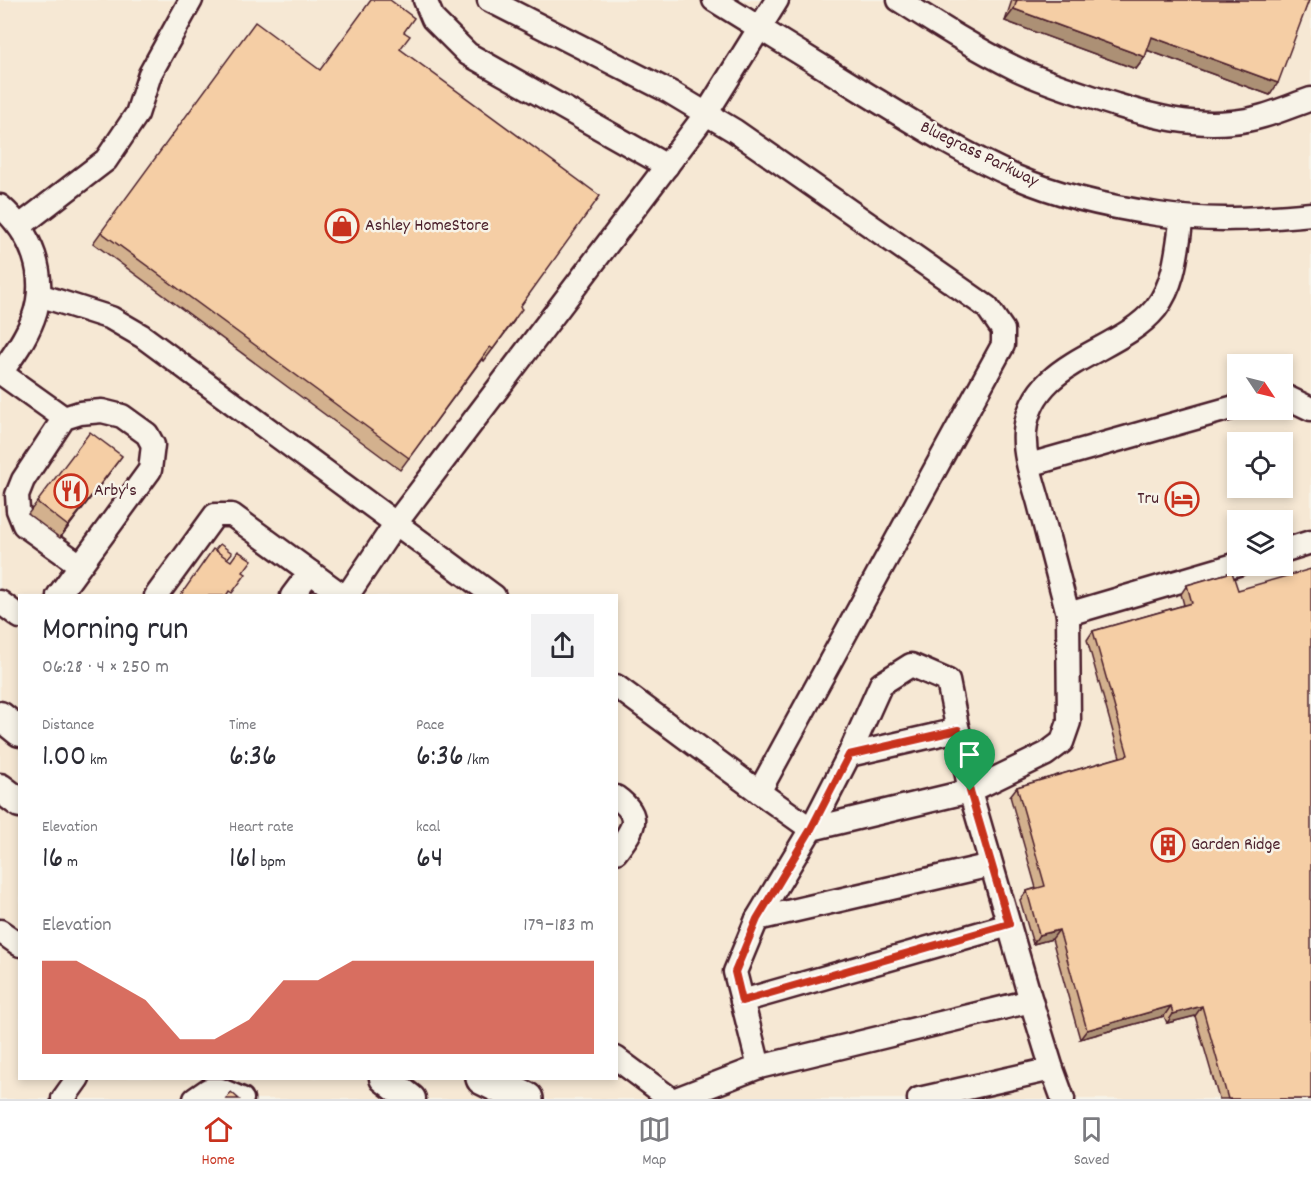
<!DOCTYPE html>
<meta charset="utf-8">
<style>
body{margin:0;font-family:Dekko,sans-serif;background:#f2f2f3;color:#2b2b33;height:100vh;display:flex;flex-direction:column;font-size:22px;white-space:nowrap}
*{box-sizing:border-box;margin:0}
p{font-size:20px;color:#7c7c81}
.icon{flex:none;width:33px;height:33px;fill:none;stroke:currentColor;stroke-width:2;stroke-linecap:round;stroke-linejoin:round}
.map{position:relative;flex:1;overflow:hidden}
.sheet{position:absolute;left:18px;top:594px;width:600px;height:486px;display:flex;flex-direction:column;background:#fff;border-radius:0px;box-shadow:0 3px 9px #0003}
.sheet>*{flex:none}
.needle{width:39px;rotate:125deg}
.buttons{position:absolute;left:1227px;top:354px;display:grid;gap:12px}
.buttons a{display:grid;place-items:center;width:66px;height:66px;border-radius:0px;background:#fff;box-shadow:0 3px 9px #0003;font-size:30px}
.pin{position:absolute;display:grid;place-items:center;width:51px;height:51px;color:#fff;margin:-62px -26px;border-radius:50% 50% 50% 0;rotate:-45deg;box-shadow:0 0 6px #0007}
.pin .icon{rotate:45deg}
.round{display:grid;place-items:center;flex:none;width:63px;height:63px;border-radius:0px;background:#f2f2f3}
.summary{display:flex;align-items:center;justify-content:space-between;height:102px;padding:0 24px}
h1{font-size:33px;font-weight:600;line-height:45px}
.stats{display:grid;grid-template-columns:repeat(3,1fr);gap:9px;height:102px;padding:6px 24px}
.stats div{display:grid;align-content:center}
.stats b{font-size:30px;font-weight:600}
.stats small{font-size:16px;font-weight:400}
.stats p{font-size:16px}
.chart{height:168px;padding:12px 24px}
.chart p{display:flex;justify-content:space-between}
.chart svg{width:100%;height:108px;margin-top:6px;fill:#c8321e;opacity:.7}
.tabs{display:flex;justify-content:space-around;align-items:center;height:84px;border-top:2px solid #e1e1e2;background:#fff;font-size:16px;color:#7c7c81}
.tabs a{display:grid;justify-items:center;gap:3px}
.tabs .selected{color:#c8321e}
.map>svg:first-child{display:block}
.built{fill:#f6e8d4;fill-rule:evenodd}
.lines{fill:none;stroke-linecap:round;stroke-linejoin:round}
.minor-casing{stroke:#4a1f2b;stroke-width:27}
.major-casing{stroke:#4a1f2b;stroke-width:33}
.highway-casing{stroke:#4a1f2b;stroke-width:38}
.minor{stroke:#f7f3e8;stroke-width:22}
.major{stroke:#f7f3e8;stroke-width:28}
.highway{stroke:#f7f3e8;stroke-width:33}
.wall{fill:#d3b18e;stroke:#4a1f2b;stroke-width:1.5}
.shaded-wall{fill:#ac9074;stroke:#4a1f2b;stroke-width:1.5}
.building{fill:#f5cea5;stroke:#4a1f2b;stroke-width:1.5}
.route-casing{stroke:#fff;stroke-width:12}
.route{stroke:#c8321e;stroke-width:8}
.labels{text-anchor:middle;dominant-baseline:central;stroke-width:5;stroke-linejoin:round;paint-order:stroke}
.street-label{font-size:18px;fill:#4a1f2b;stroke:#f7f3e8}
.poi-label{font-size:18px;fill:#4a1f2b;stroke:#f7f3e8;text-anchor:start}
</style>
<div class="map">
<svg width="1311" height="1099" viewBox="0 0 1311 1099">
<rect width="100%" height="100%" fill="#f7f3e8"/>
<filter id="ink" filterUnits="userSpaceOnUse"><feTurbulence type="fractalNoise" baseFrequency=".0167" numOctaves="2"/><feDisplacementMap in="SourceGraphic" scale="12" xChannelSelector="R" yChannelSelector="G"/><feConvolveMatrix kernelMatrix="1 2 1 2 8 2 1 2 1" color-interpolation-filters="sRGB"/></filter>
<g filter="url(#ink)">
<!-- built -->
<path class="built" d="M0,0H1311V1099H0ZM1238,364H1282V410H1238ZM1238,442H1282V488H1238ZM1238,520H1282V566H1238ZM20,596H616V1078H20Z"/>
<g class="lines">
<defs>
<g id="minor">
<polyline points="425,0 433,19 468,54 667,166"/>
<polyline points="489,0 670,92 735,131 987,307 1003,330 1003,345 759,792 616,686"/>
<path d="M714,0C764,31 814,62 865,93C914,123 963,154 1016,177C1060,196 1110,207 1157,214C1208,222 1259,219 1311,214"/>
<path d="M899,0C938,25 976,49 1017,69C1048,84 1083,94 1116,105C1155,117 1191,126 1232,122C1260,120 1285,108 1311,99"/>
<path d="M0,206C16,220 27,235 34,255C50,303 27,337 0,374"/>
<path d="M1182,217C1177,248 1176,282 1156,308C1118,355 1031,359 1025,432C1023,455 1033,481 1039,503C1049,540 1058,577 1068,614L1238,564"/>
<polyline points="20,226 106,160 137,114 150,74 191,0"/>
<polyline points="39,295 111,318 142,336 494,596"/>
<polyline points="1,373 64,418"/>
<polyline points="1282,395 1311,409"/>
<polyline points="1029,465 1238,406"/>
<polyline points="1282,551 1311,542"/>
<polyline points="58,596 150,470 153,445 147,434 122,416 102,411 80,413 64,418 23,480 17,495 18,510 24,525 80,565"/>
<polyline points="156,596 215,515 232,515 343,596"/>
<polyline points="292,596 310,572"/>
<polyline points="347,596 396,523 706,114 777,0"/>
<polyline points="0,602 20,617"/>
<polyline points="849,755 958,730"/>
<polyline points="759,792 811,829 849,755 881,684 911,665 948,681 970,791 1031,1001 1052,1069 1063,1099"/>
<path d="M616,797C644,817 633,829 616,852"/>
<polyline points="757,919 991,865"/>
<polyline points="0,931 20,945"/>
<polyline points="742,1001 1009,925"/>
<polyline points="616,1058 671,1099"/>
<polyline points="759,1067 1031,1001"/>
<polyline points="63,1099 78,1078"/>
<polyline points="195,1099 208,1090 221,1090 242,1099"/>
<polyline points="676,1099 759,1067 735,972 757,919 811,829 970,791 1046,754 1062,742 1069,722 1068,614"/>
<polyline points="919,1099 1052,1069"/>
</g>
<g id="major">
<polyline points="0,716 20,732"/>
<polyline points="0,788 20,803"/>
<polyline points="384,1078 411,1099"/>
</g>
<polyline id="highway" points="483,1078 526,1099"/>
</defs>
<!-- minor casing -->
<use href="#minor" class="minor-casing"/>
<!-- major casing -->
<use href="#major" class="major-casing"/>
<!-- highway casing -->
<use href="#highway" class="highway-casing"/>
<!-- minor -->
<use href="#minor" class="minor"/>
<!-- major -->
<use href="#major" class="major"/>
<!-- highway -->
<use href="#highway" class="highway"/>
</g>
<!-- wall -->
<g class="wall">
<polygon points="1012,0 1309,0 1270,95 1147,50 1145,57 1136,69 1005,21"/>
<polygon points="400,50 520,307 514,321 484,361 482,359 400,470 93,243 101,232 320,70"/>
<polygon points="113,468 60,538 28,514 37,502"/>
<polygon points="1232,572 1311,1099 1219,1099 1195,1016 1167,1023 1164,1016 1080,1039 1052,939 1033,944 1020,900 1027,891 1036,888 1010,796 1017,787 1120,757 1087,640 1093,631 1184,605 1181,594 1187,585"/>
</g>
<!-- shaded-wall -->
<g class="shaded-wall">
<polygon points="1014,9 1145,57 1136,69 1005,21"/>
<polygon points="1152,37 1278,83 1270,95 1144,49"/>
<polygon points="122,456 113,468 60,538 68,526"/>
<polygon points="1059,930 1052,939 1033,944 1039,935"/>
<polygon points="1171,1006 1164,1016 1080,1039 1087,1030"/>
<polygon points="1202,1006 1195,1016 1167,1023 1173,1014"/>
</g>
<!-- building -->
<g class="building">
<polygon points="371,0 390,0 414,18 404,32 410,36 400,49 600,196 520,307 522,309 493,349 490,347 409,458 101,232 255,22 320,70"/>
<polygon points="1017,0 1309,0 1278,83 1152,37 1145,57 1014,9"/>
<polygon points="90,432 122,456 68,526 37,502"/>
<polygon points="220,544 232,553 227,559 215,550"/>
<polygon points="213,549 231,561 238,551 252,560 243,572 246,574 232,593 229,591 226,596 180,596"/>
<polygon points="1311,569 1311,1099 1228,1099 1202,1006 1173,1014 1171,1006 1087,1030 1059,930 1039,935 1027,891 1045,886 1017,787 1128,755 1093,631 1192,603 1187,585 1232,572 1238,590"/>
<polygon points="231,1092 239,1099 226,1099"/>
</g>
</g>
<g class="lines" filter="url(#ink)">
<defs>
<polygon id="route" points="958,730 970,791 1009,924 742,1001 735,972 757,919 811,829 849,755"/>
</defs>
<!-- route casing -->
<use href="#route" class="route-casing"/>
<!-- route -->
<use href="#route" class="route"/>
</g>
<!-- icons -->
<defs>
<symbol id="shop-ring" viewBox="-11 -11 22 22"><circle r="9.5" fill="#f7f3e8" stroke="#c8321e" stroke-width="1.5"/><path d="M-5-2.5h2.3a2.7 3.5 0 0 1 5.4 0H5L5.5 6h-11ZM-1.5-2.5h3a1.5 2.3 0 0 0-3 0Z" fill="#c8321e"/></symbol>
<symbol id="restaurant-ring" viewBox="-11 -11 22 22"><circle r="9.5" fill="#f7f3e8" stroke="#c8321e" stroke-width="1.5"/><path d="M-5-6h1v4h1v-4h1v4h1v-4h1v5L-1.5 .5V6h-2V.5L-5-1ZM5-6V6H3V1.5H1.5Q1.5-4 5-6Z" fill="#c8321e"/></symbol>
<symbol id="hotel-ring" viewBox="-11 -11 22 22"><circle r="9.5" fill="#f7f3e8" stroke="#c8321e" stroke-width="1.5"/><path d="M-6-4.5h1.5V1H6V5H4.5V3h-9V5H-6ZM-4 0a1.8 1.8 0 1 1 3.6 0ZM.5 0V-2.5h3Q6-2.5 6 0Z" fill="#c8321e"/></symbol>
<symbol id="building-ring" viewBox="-11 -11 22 22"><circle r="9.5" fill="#f7f3e8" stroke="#c8321e" stroke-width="1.5"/><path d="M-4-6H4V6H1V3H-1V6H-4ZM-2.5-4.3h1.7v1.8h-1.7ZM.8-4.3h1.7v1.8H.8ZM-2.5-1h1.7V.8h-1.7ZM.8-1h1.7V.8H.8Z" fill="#c8321e"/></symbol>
</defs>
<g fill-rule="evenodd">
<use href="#shop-ring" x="323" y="207" width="38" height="38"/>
<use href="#restaurant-ring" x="52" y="472" width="38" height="38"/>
<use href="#hotel-ring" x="1163" y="480" width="38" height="38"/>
<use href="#building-ring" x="1149" y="826" width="38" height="38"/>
</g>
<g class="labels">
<!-- street labels -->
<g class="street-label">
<text transform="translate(979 155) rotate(26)">Bluegrass Parkway</text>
</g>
<!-- poi labels -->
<g class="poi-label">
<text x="365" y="226">Ashley HomeStore</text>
<text x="94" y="491">Arby's</text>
<text x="1159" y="499" text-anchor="end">Tru</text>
<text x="1191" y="845">Garden Ridge</text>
</g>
</g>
</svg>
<div class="buttons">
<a><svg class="needle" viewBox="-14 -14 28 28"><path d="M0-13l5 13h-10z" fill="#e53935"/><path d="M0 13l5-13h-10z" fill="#7c7c81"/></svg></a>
<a><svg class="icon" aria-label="locate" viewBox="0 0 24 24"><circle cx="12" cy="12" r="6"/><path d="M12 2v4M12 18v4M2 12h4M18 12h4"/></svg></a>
<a><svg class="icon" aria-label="layers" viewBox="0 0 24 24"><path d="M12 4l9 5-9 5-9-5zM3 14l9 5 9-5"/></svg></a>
</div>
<div class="pin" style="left:970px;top:791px;background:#1e9e55"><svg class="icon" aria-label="arrive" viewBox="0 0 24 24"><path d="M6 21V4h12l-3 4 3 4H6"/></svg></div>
<section class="sheet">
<div class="summary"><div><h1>Morning run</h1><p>06:28 · 4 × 250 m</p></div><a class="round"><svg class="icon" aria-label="share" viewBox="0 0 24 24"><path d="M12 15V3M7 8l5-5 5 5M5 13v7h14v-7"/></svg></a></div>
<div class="stats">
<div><p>Distance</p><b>1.00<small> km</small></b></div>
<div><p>Time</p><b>6:36</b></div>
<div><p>Pace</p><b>6:36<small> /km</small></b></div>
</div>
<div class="stats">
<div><p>Elevation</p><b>16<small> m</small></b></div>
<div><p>Heart rate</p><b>161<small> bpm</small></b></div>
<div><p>kcal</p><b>64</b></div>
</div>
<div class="chart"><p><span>Elevation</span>179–183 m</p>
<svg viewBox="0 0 160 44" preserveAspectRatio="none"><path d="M0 44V6L10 6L20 14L30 22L40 38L50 38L60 30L70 14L80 14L90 6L100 6L110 6L120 6L130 6L140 6L150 6L160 6V44z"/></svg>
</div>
</section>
</div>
<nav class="tabs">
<a class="selected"><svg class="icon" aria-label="home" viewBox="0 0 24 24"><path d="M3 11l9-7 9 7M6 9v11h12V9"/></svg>Home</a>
<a><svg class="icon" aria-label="map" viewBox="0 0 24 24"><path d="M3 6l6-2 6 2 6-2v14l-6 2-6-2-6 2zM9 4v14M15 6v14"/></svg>Map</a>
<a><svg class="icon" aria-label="saved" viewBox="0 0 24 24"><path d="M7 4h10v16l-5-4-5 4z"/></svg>Saved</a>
</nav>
